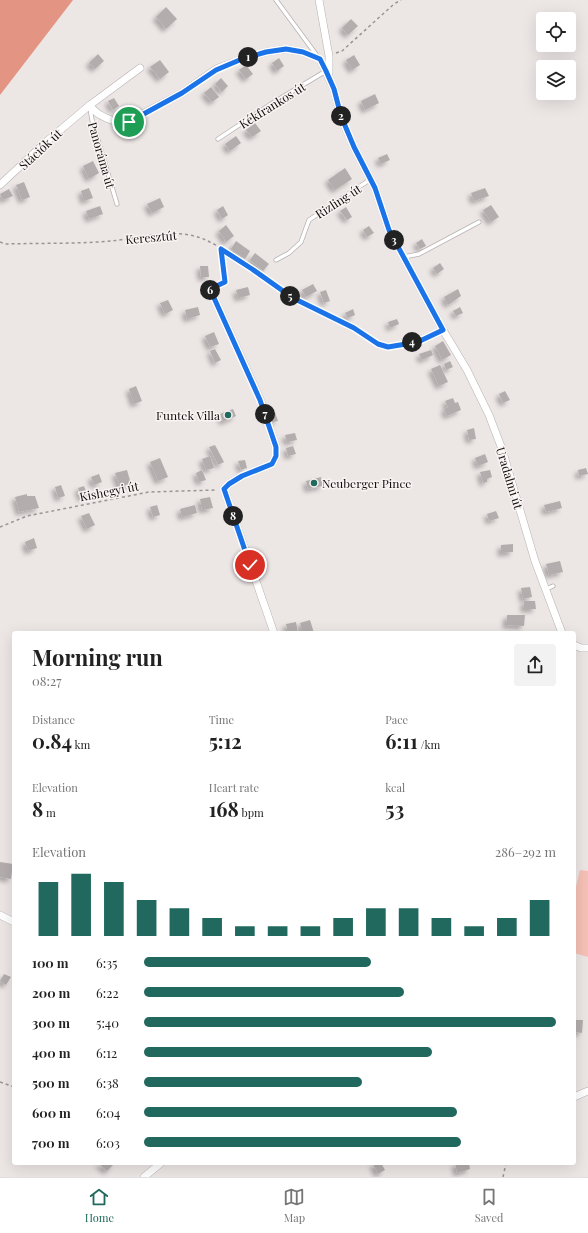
<!DOCTYPE html>
<meta charset="utf-8">
<style>
body{margin:0;font-family:"Playfair Display",serif;background:#f2f2f2;color:#222;height:100vh;display:flex;flex-direction:column;font-size:15px;white-space:nowrap}
*{box-sizing:border-box;margin:0}
p{font-size:13px;color:#767676}
.icon{flex:none;width:22px;height:22px;fill:none;stroke:currentColor;stroke-width:2;stroke-linecap:round;stroke-linejoin:round}
.map{position:relative;flex:1;overflow:hidden}
.sheet{position:absolute;left:12px;top:631px;width:564px;height:534px;display:flex;flex-direction:column;background:#fff;border-radius:4px;box-shadow:0 4px 16px #0002}
.sheet>*{flex:none}
.fabs{position:absolute;left:536px;top:12px;display:grid;gap:8px}
.fabs a{display:grid;place-items:center;width:40px;height:40px;border-radius:4px;background:#fff;box-shadow:0 4px 16px #0002;font-size:20px}
.pin{position:absolute;display:grid;place-items:center;width:34px;height:34px;color:#fff;margin:-17px;border:2px solid #fff;border-radius:50%;box-shadow:0 1px 4px #0007}
.km{position:absolute;width:20px;height:20px;margin:-10px;border-radius:50%;background:#222;color:#fff;font-size:11px;line-height:20px;text-align:center}
.round{display:grid;place-items:center;flex:none;width:42px;height:42px;border-radius:4px;background:#f2f2f2}
.overview{display:flex;align-items:center;justify-content:space-between;height:68px;padding:0 20px}
h1{font-size:22px;font-weight:700;line-height:30px}
.metrics{display:grid;grid-template-columns:repeat(3,1fr);gap:6px;height:68px;padding:4px 20px}
.metrics div{display:grid;align-content:center}
.metrics b{font-size:20px;font-weight:700}
.metrics small{font-size:11px;font-weight:400}
.metrics p{font-size:11px}
.chart{height:112px;padding:8px 20px}
.chart p{display:flex;justify-content:space-between}
.chart svg{width:100%;height:72px;margin-top:4px;stroke:#21695e;stroke-width:6}
ul{padding:0 20px;list-style:none;font-size:13px}
li{display:grid;grid-template-columns:64px 48px 1fr;align-items:center;height:30px}
li i{height:10px;border-radius:5px;background:#21695e}
.dock{display:flex;justify-content:space-around;align-items:center;height:56px;border-top:1px solid #e0e0e0;background:#fff;font-size:11px;color:#767676}
.dock a{display:grid;justify-items:center;gap:2px}
.dock .active{color:#21695e}
.map>svg:first-child{display:block}
.green{fill:#f6c1b6}
.forest{fill:#e39483}
.building{fill:#b3aead;filter:url(#shadow)}
.lines{fill:none;stroke-linecap:round;stroke-linejoin:round}
.service-casing{stroke:#b8b3b2;stroke-width:5}
.minor-casing{stroke:#b8b3b2;stroke-width:8}
.path{stroke:#999594;stroke-width:1.5;stroke-dasharray:3 3;stroke-linecap:butt}
.service{stroke:#fff;stroke-width:3.5}
.minor{stroke:#fff;stroke-width:7}
.route-casing{stroke:#fff;stroke-width:8}
.route{stroke:#1a73e8;stroke-width:5}
.poi-dot{fill:#21695e;stroke:#f9f3f2;stroke-width:1.5}
.labels{text-anchor:middle;dominant-baseline:central;stroke-width:3;stroke-linejoin:round;paint-order:stroke}
.street-label{font-size:12px;fill:#110f0f;stroke:#f9f3f2}
.poi-label{font-size:12px;fill:#110f0f;stroke:#f9f3f2;text-anchor:end}
</style>
<div class="map">
<svg width="588" height="1177" viewBox="0 0 588 1177">
<defs>
<filter id="shadow"><feDropShadow dx="-3.5" dy="3.5" stdDeviation="2" flood-color="#0004"/></filter>
</defs>
<rect width="100%" height="100%" fill="#ece6e5"/>
<!-- green -->
<polygon class="green" points="580,870 588,871 588,957 574,953 574,895"/>
<!-- forest -->
<polygon class="forest" points="0,0 73,0 0,95"/>
<!-- building -->
<g class="building">
<polygon points="166,7 177,19 166,29 156,17"/>
<polygon points="351,19 358,26 348,35 342,28"/>
<polygon points="98,54 104,61 95,69 89,63"/>
<polygon points="354,55 360,65 352,70 346,60"/>
<polygon points="279,58 284,66 277,71 272,63"/>
<polygon points="160,60 169,72 160,79 150,67"/>
<polygon points="246,65 253,74 246,79 239,70"/>
<polygon points="221,78 228,86 222,92 215,84"/>
<polygon points="211,87 219,97 212,102 204,93"/>
<polygon points="375,94 379,103 365,110 361,101"/>
<polygon points="114,98 119,106 113,110 108,101"/>
<polygon points="255,123 261,131 252,137 246,130"/>
<polygon points="236,136 241,143 230,151 225,144"/>
<polygon points="387,154 390,160 381,164 378,158"/>
<polygon points="93,161 99,173 89,179 83,166"/>
<polygon points="345,168 352,179 335,190 328,180"/>
<polygon points="24,182 30,197 22,200 16,185"/>
<polygon points="89,188 93,198 84,201 81,191"/>
<polygon points="485,188 489,196 474,201 471,193"/>
<polygon points="9,189 13,196 3,200 0,194"/>
<polygon points="160,198 164,207 152,213 147,204"/>
<polygon points="491,205 499,217 491,222 483,210"/>
<polygon points="100,206 103,214 89,219 86,211"/>
<polygon points="223,206 228,215 222,219 217,210"/>
<polygon points="346,207 352,217 347,220 340,211"/>
<polygon points="226,225 234,236 226,242 219,231"/>
<polygon points="369,226 374,233 367,237 363,230"/>
<polygon points="422,239 426,246 420,249 416,243"/>
<polygon points="236,241 250,251 245,259 231,249"/>
<polygon points="255,253 269,264 263,271 250,260"/>
<polygon points="440,263 444,269 437,274 433,268"/>
<polygon points="200,266 208,266 209,277 201,277"/>
<polygon points="313,284 317,291 306,297 302,290"/>
<polygon points="248,287 250,295 238,298 236,290"/>
<polygon points="458,289 461,296 448,305 444,297"/>
<polygon points="326,290 330,301 324,303 320,292"/>
<polygon points="168,300 173,310 165,314 160,303"/>
<polygon points="198,307 200,315 187,319 185,310"/>
<polygon points="460,307 463,313 456,316 453,311"/>
<polygon points="353,309 355,315 348,318 345,313"/>
<polygon points="397,319 399,324 390,328 388,322"/>
<polygon points="214,332 219,344 210,347 205,336"/>
<polygon points="443,341 451,355 442,360 435,346"/>
<polygon points="215,349 221,360 215,363 210,351"/>
<polygon points="431,350 433,355 422,360 419,354"/>
<polygon points="450,361 453,367 446,370 444,364"/>
<polygon points="440,365 448,382 439,386 431,369"/>
<polygon points="136,386 142,401 134,404 129,389"/>
<polygon points="505,391 510,400 503,403 499,394"/>
<polygon points="453,398 455,403 458,402 461,410 447,416 444,409 448,407 445,401"/>
<polygon points="233,409 236,416 223,422 220,414"/>
<polygon points="275,412 278,421 270,423 267,413"/>
<polygon points="474,428 476,439 469,440 467,430"/>
<polygon points="295,433 297,440 287,442 285,435"/>
<polygon points="215,445 224,462 218,465 209,447"/>
<polygon points="293,446 296,454 288,456 286,448"/>
<polygon points="485,454 488,462 478,466 475,458"/>
<polygon points="210,456 214,468 206,470 202,459"/>
<polygon points="160,458 168,477 158,481 150,462"/>
<polygon points="245,460 247,468 241,470 238,461"/>
<polygon points="586,468 588,474 579,476 578,470"/>
<polygon points="127,470 131,484 120,487 115,473"/>
<polygon points="202,470 206,480 199,482 196,473"/>
<polygon points="490,470 492,477 487,479 487,482 483,483 480,472"/>
<polygon points="99,474 102,482 94,485 91,477"/>
<polygon points="321,477 323,486 308,489 306,481"/>
<polygon points="61,485 65,496 58,498 55,487"/>
<polygon points="84,486 88,496 81,498 78,488"/>
<polygon points="27,494 27,496 35,496 39,508 19,512 15,497"/>
<polygon points="210,497 213,508 202,510 200,499"/>
<polygon points="560,501 562,508 546,512 544,505"/>
<polygon points="157,505 160,515 153,517 150,507"/>
<polygon points="195,505 197,513 182,517 180,509"/>
<polygon points="496,511 499,518 489,521 487,514"/>
<polygon points="89,513 95,525 87,529 81,516"/>
<polygon points="34,538 37,548 28,551 25,542"/>
<polygon points="513,544 513,552 501,553 501,545"/>
<polygon points="560,561 563,572 549,575 546,564"/>
<polygon points="530,587 532,597 523,599 521,588"/>
<polygon points="524,601 535,601 536,609 524,609"/>
<polygon points="507,615 525,615 524,626 506,625"/>
<polygon points="310,620 314,633 303,633 300,623"/>
<polygon points="296,622 298,633 288,633 286,624"/>
<polygon points="0,862 13,864 11,879 0,877"/>
<polygon points="4,974 11,977 6,985 0,981"/>
<polygon points="574,1020 583,1020 582,1033 574,1032"/>
<polygon points="98,1163 115,1163 107,1171"/>
<polygon points="374,1163 381,1163 385,1170 378,1174 373,1164"/>
<polygon points="455,1163 469,1163 470,1169 457,1173"/>
</g>
<g class="lines">
<defs>
<g id="service">
<polyline points="276,0 318,57"/>
<polyline points="90,108 92,120 117,204"/>
<polyline points="218,139 271,104 326,71"/>
<polyline points="404,257 419,254 479,222"/>
<polyline points="276,260 289,253 301,242 309,220 371,179"/>
<polyline points="546,589 553,586"/>
</g>
<g id="minor">
<polyline points="319,0 329,56 329,73"/>
<polyline points="90,105 140,68"/>
<path d="M0,185L46,142L90,105C96,116 115,123 127,122L182,93L216,69L242,59L266,52L286,49L303,52L320,59L334,89L341,117L354,147L375,188L389,230L443,330L467,370L489,415L502,449L535,561L562,633"/>
<polyline points="210,289 260,399 276,447 276,456 272,464 242,476 229,484 224,489 274,633"/>
<polyline points="574,645 581,648 588,648"/>
<polyline points="0,915 14,922"/>
<polyline points="574,1097 588,1091"/>
<polyline points="144,1177 161,1163"/>
</g>
</defs>
<!-- service casing -->
<use href="#service" class="service-casing"/>
<!-- minor casing -->
<use href="#minor" class="minor-casing"/>
<!-- path -->
<g class="path">
<polyline points="336,53 342,51 394,4 401,0"/>
<path d="M0,242L5,244C40,243 76,244 111,241C140,238 173,228 201,238C233,251 264,279 293,298C311,310 333,315 353,327C364,334 374,347 389,347C405,346 422,340 436,334"/>
<polyline points="217,286 225,282 221,249"/>
<polyline points="0,527 27,516 149,492 216,490"/>
<polyline points="0,1082 14,1087"/>
<polyline points="574,1082 577,1087"/>
<polyline points="503,1177 506,1163"/>
</g>
<!-- service -->
<use href="#service" class="service"/>
<!-- minor -->
<use href="#minor" class="minor"/>
</g>
<g class="lines">
<defs>
<polyline id="route" points="129,122 182,93 216,70 242,59 266,52 286,49 303,52 320,59 326,71 334,89 341,116 354,147 375,188 389,230 443,330 422,340 406,344 388,347 378,344 354,328 293,298 252,269 221,249 225,282 210,289 260,400 276,447 276,456 272,464 242,476 229,484 224,489 250,565"/>
</defs>
<!-- route casing -->
<use href="#route" class="route-casing"/>
<!-- route -->
<use href="#route" class="route"/>
</g>
<!-- markers -->
<g class="poi-dot">
<circle cx="228" cy="415" r="4"/>
<circle cx="314" cy="483" r="4"/>
</g>
<g class="labels">
<!-- street labels -->
<g class="street-label">
<text transform="translate(272 105) rotate(-32)">Kékfrankos út</text>
<text transform="translate(40 149) rotate(-43)">Stációk út</text>
<text transform="translate(102 155) rotate(74)">Panoráma út</text>
<text transform="translate(338 201) rotate(-33)">Rizling út</text>
<text transform="translate(151 237) rotate(-5)">Keresztút</text>
<text transform="translate(510 478) rotate(73)">Uradalmi út</text>
<text transform="translate(109 491) rotate(-11)">Kishegyi út</text>
</g>
<!-- poi labels -->
<g class="poi-label">
<text x="220" y="415">Funtek Villa</text>
<text x="322" y="483" text-anchor="start">Neuberger Pince</text>
</g>
</g>
</svg>
<div class="fabs">
<a><svg class="icon" aria-label="locate" viewBox="0 0 24 24"><circle cx="12" cy="12" r="6"/><path d="M12 2v4M12 18v4M2 12h4M18 12h4"/></svg></a>
<a><svg class="icon" aria-label="layers" viewBox="0 0 24 24"><path d="M12 4l9 5-9 5-9-5zM3 14l9 5 9-5"/></svg></a>
</div>
<div class="pin" style="left:129px;top:122px;background:#1e9e55"><svg class="icon" aria-label="arrive" viewBox="0 0 24 24"><path d="M6 21V4h12l-3 4 3 4H6"/></svg></div>
<div class="pin" style="left:250px;top:565px;background:#d93025"><svg class="icon" aria-label="check" viewBox="0 0 24 24"><path d="M5 12l5 5 9-10"/></svg></div>
<b class="km" style="left:248px;top:57px">1</b>
<b class="km" style="left:341px;top:116px">2</b>
<b class="km" style="left:394px;top:240px">3</b>
<b class="km" style="left:412px;top:342px">4</b>
<b class="km" style="left:290px;top:296px">5</b>
<b class="km" style="left:210px;top:290px">6</b>
<b class="km" style="left:265px;top:414px">7</b>
<b class="km" style="left:233px;top:516px">8</b>
<section class="sheet">
<div class="overview"><div><h1>Morning run</h1><p>08:27</p></div><a class="round"><svg class="icon" aria-label="share" viewBox="0 0 24 24"><path d="M12 15V3M7 8l5-5 5 5M5 13v7h14v-7"/></svg></a></div>
<div class="metrics">
<div><p>Distance</p><b>0.84<small> km</small></b></div>
<div><p>Time</p><b>5:12</b></div>
<div><p>Pace</p><b>6:11<small> /km</small></b></div>
</div>
<div class="metrics">
<div><p>Elevation</p><b>8<small> m</small></b></div>
<div><p>Heart rate</p><b>168<small> bpm</small></b></div>
<div><p>kcal</p><b>53</b></div>
</div>
<div class="chart"><p><span>Elevation</span>286–292 m</p>
<svg viewBox="0 0 160 44" preserveAspectRatio="none"><path d="M5 44V11M15 44V6M25 44V11M35 44V22M45 44V27M55 44V33M65 44V38M75 44V38M85 44V38M95 44V33M105 44V27M115 44V27M125 44V33M135 44V38M145 44V33M155 44V22"/></svg>
</div>
<ul>
<li><b>100 m</b>6:35<i style="width:55%"></i></li>
<li><b>200 m</b>6:22<i style="width:63%"></i></li>
<li><b>300 m</b>5:40<i style="width:100%"></i></li>
<li><b>400 m</b>6:12<i style="width:70%"></i></li>
<li><b>500 m</b>6:38<i style="width:53%"></i></li>
<li><b>600 m</b>6:04<i style="width:76%"></i></li>
<li><b>700 m</b>6:03<i style="width:77%"></i></li>
</ul>
</section>
</div>
<nav class="dock">
<a class="active"><svg class="icon" aria-label="home" viewBox="0 0 24 24"><path d="M3 11l9-7 9 7M6 9v11h12V9"/></svg>Home</a>
<a><svg class="icon" aria-label="map" viewBox="0 0 24 24"><path d="M3 6l6-2 6 2 6-2v14l-6 2-6-2-6 2zM9 4v14M15 6v14"/></svg>Map</a>
<a><svg class="icon" aria-label="saved" viewBox="0 0 24 24"><path d="M7 4h10v16l-5-4-5 4z"/></svg>Saved</a>
</nav>
